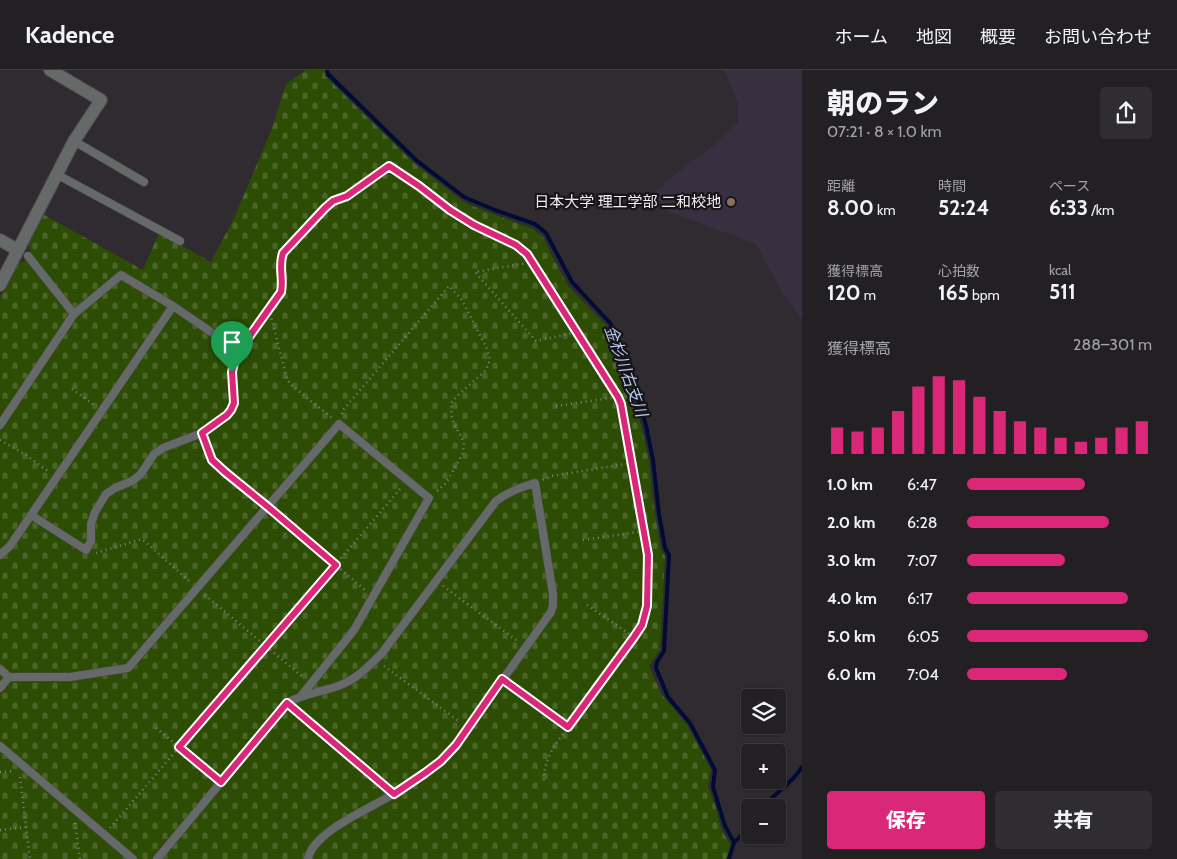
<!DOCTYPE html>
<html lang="ja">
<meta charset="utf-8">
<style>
body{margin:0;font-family:Cabin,"Noto Sans JP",sans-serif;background:#2f2d31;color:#f1f3f6;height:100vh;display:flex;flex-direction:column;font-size:19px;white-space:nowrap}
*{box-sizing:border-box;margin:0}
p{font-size:16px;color:#a3a3a6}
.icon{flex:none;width:28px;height:28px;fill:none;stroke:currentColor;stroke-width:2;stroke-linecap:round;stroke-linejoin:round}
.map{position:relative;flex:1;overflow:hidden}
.side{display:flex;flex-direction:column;background:#232024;width:375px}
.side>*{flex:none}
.fabs{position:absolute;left:741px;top:619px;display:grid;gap:10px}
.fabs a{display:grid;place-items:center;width:45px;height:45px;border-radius:5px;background:#232024;box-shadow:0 1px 4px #0004,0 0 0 1px #403e41;font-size:25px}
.pin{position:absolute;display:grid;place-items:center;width:42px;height:42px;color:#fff;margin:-51px -21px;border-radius:50% 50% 50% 0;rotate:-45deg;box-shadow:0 0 5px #0007}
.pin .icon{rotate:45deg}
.round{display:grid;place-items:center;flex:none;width:52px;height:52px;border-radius:5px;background:#2f2d31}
.summary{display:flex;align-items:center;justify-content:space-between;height:85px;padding:0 25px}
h1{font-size:28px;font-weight:800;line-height:38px}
.figures{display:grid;grid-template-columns:repeat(3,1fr);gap:8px;height:85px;padding:5px 25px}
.figures div{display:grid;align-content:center}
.figures b{font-size:21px;font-weight:800}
.figures small{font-size:14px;font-weight:400}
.figures p{font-size:14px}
.chart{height:140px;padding:10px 25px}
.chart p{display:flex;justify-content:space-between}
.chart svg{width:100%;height:90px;margin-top:5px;stroke:#db2777;stroke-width:6}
.button{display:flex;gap:10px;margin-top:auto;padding:10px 25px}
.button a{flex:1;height:58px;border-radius:5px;background:#db2777;color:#fff;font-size:20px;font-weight:800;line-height:58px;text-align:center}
.button a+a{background:#2f2d31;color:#f1f3f6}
ul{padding:0 25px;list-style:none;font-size:16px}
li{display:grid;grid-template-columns:80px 60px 1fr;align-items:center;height:38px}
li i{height:12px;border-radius:6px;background:#db2777}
header{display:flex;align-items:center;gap:30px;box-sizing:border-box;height:70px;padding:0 25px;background:#232024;border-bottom:1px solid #403e41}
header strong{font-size:24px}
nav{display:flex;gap:28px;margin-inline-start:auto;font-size:18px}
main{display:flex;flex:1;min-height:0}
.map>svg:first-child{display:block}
.education{fill:#383041}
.cemetery{fill:url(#cemetery-stones)}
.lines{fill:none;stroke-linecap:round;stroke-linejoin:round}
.stream{stroke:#000b36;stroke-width:4}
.lane-casing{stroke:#4a464b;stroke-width:9}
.street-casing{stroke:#4a464b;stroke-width:14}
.path{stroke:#838084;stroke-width:2.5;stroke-dasharray:1 4;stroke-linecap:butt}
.lane{stroke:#656967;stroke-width:8}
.street{stroke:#656967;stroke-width:12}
.route-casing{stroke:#fff;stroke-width:10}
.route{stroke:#db2777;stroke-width:6}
.education-dot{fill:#8d6e63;stroke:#161416;stroke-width:2}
.labels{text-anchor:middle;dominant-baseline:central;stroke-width:4.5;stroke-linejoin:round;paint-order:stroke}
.poi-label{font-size:15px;fill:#efedf0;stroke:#161416;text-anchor:end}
.water-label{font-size:16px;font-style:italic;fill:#b4caee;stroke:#161416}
</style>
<header>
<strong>Kadence</strong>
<nav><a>ホーム</a><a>地図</a><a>概要</a><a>お問い合わせ</a></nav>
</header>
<main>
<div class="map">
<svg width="802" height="789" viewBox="0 0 802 789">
<defs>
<pattern id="cemetery-stones" width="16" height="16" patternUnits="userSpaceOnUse" patternTransform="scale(1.25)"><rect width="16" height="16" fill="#2d4c04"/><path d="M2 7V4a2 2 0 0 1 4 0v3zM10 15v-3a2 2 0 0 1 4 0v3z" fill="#4c6629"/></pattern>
</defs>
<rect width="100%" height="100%" fill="#2f2b30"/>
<!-- education -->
<polygon class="education" points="724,0 802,0 802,249 781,221 756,174 667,141 653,123 683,98 721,70 738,53 738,33"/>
<!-- cemetery -->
<polygon class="cemetery" points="306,0 325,0 325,6 414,93 463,131 470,135 533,159 543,167 561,203 569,217 607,256 608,273 633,323 641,356 649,390 652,424 661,480 665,486 660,580 649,596 662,625 688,656 711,700 708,716 716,738 721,759 731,776 726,789 0,789 0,227 17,193 24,192 30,181 28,169 41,143 143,200 159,163 211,192 234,148 271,61 286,14"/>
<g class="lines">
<!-- stream -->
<g class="stream">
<polyline points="327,0 328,4 416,90 464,127 495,140 535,154 546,163 572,212 611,254 613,271 637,321 646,356 653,390 659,444 665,478 669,485 664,581 657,592 656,598 668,627 690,653 715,700 713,717 725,756 734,772"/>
<path d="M762,738C774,723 792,714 802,697"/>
<polyline points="729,789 734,772 739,768 750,753"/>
</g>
<defs>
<g id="lane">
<polyline points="74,71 144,112"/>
<polyline points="56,104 180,171"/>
<polyline points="28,186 74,244"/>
<polyline points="0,355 74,244 121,205 173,236 239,281 234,293 232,302 234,333 227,345 202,363 163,378 154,384 140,405 132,411 115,418 106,424 95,442 91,454 91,471 86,480 31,445"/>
<polyline points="0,485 10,476 173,236"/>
<polyline points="0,599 9,607 70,607 128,598 339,354 429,428 354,560 301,626"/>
<polyline points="0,618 9,607"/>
<polyline points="287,633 394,724"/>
<polyline points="0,676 133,789"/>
<path d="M157,789L287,633C303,624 321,622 338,616C356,610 369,596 382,583L496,431C508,422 521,417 535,413L553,524V535L551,542L456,675C451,681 446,687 440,692C426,704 410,713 395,723C372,738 313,761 308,789"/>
</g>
<g id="street">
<polyline points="0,170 18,180"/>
<polyline points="0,215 74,71 101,30 50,0"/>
</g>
</defs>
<!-- lane casing -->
<use href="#lane" class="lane-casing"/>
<!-- street casing -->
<use href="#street" class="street-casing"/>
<!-- path -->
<g class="path">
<polyline points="533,192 475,202 536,271 577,262"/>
<polyline points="269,239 287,309 291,315 332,348"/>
<path d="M245,272L281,222C284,208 277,198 283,183L325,138L333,131L347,126L389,96L419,116L450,140L474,155L516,175L527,184L533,192L618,327L621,334L648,485L647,536L642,555L555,675C547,688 543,699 544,714"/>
<polyline points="72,319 94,335"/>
<polyline points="556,336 618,327"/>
<polyline points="342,344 343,340 449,216 462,230 487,279 490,290 486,300 456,327 451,333 452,349 464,373 463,383 446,413 436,422"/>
<polyline points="0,370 26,385 49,402"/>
<polyline points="206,372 212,390 225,402 260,430"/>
<polyline points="543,410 551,406 632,393"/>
<polyline points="276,444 365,520"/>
<polyline points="583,470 644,461"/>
<polyline points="96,483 142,469 189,511"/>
<polyline points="443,516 519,572"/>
<polyline points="205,525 304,608"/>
<polyline points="587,535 634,567"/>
<polyline points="384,596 460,652"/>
<polyline points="511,615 568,657"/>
<polyline points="156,658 214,706"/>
<polyline points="0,702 12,701"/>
<polyline points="20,707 30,789"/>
<polyline points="75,753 80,789"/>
<polyline points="110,758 401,418"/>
<polyline points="0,760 26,757"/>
</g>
<!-- lane -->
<use href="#lane" class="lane"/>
<!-- street -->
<use href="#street" class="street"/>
</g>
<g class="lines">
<defs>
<path id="route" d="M389,96L419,116L450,140L474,155L516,175L527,184L618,327L621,334L648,485L647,536L642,555L634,567L568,657L502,609L456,675L441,691L425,703L394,724L287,633L221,712L179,677L336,495L268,437L225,402L212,390L202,363L227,345L231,340L234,333L232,302L234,293L239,281L281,222C284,208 278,197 283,183L325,138L333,131L347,126Z"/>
</defs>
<!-- route casing -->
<use href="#route" class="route-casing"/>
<!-- route -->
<use href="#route" class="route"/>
</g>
<!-- markers -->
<circle class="education-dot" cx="731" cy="132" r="5"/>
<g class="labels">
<!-- poi labels -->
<g class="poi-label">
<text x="721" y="132">日本大学 理工学部 二和校地</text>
</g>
<!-- water labels -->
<g class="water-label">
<text transform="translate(626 301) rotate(70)">金杉川右支川</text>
</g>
</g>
</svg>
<div class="fabs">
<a><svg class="icon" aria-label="layers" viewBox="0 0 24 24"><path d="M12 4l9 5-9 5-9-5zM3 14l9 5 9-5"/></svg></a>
<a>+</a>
<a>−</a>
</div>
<div class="pin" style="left:232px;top:302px;background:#1e9e55"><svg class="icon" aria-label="arrive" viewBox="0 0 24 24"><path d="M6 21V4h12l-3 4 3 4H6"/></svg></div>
</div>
<section class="side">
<div class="summary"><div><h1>朝のラン</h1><p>07:21 · 8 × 1.0 km</p></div><a class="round"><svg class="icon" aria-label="share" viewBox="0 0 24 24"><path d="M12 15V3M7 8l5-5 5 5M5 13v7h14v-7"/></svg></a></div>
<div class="figures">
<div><p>距離</p><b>8.00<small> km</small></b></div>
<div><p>時間</p><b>52:24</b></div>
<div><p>ペース</p><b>6:33<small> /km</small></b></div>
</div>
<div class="figures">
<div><p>獲得標高</p><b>120<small> m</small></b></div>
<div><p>心拍数</p><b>165<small> bpm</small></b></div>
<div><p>kcal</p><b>511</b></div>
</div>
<div class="chart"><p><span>獲得標高</span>288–301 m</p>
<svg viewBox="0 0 160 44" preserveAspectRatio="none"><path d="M5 44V31M15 44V33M25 44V31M35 44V23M45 44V11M55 44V6M65 44V8M75 44V16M85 44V23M95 44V28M105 44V31M115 44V36M125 44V38M135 44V36M145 44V31M155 44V28"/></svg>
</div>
<ul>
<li><b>1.0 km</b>6:47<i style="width:64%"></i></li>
<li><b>2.0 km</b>6:28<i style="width:77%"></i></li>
<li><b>3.0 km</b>7:07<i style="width:53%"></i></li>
<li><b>4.0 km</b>6:17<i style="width:87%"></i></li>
<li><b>5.0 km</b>6:05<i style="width:98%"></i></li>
<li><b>6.0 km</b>7:04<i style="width:54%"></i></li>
</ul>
<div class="button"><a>保存</a><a>共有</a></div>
</section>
</main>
